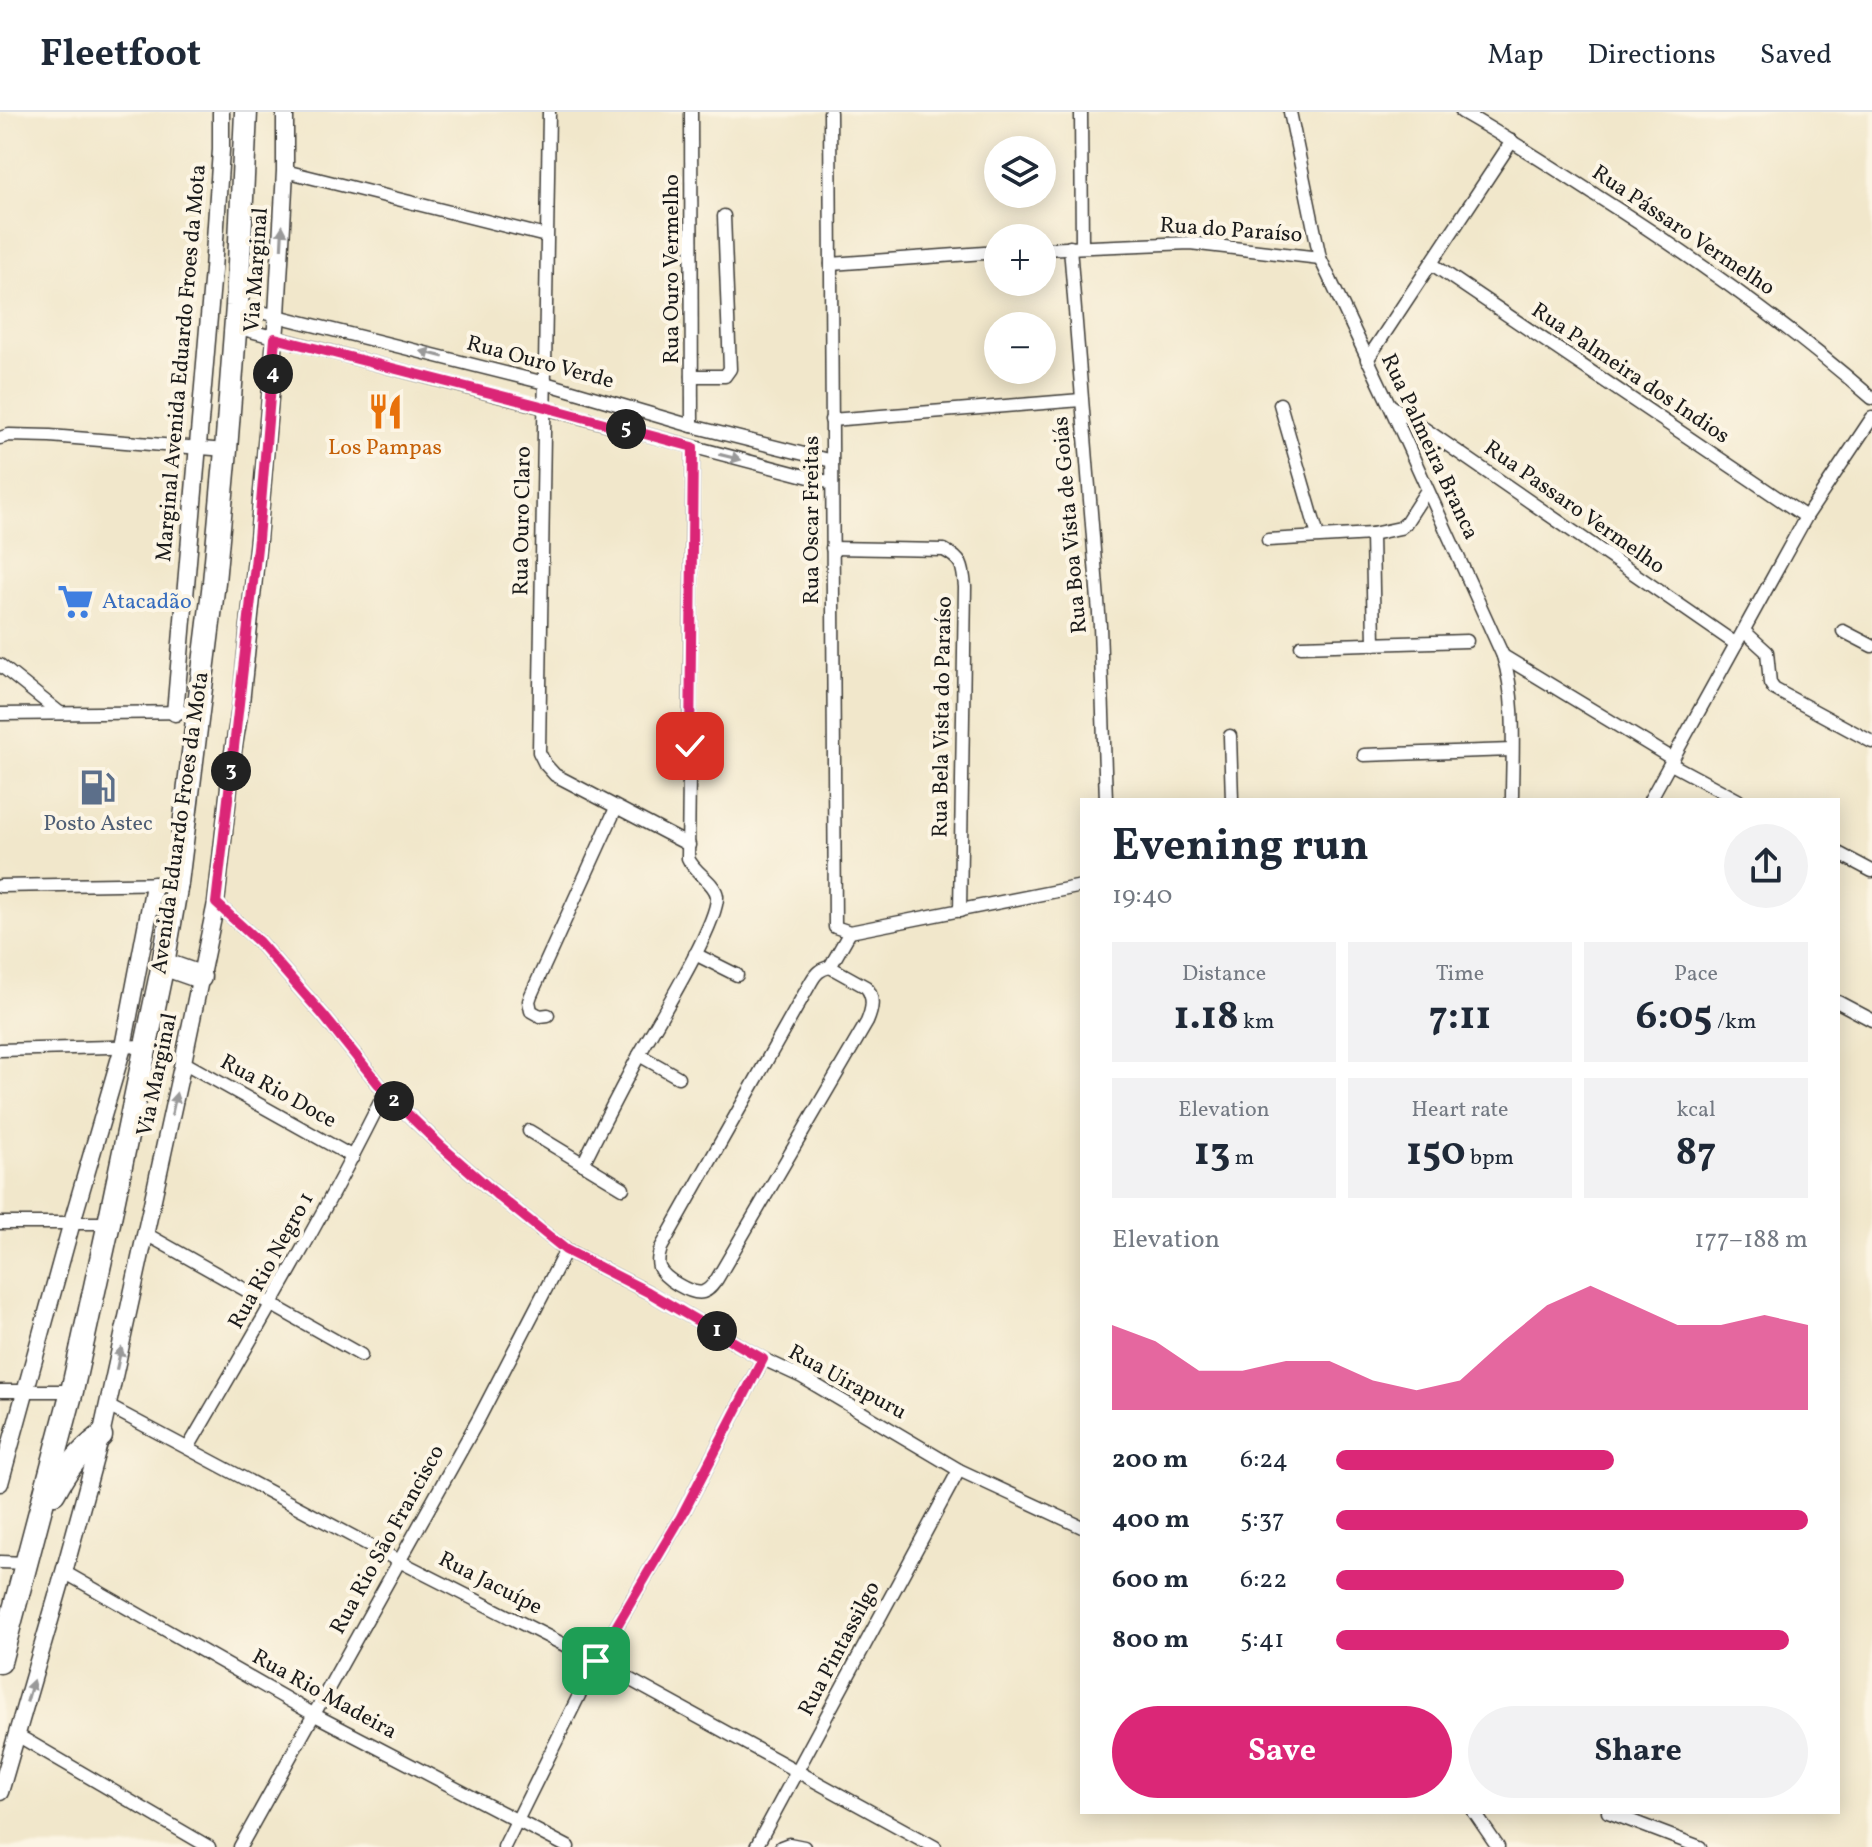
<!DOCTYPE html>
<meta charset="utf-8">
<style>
body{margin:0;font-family:Vollkorn,serif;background:#f2f2f3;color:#1f2937;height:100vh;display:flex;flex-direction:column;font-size:30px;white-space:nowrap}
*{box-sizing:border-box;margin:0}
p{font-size:26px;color:#747a83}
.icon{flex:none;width:44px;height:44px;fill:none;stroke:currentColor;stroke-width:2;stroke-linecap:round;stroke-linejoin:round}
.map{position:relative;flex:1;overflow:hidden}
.panel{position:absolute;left:1080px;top:686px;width:760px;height:1016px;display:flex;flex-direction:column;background:#fff;border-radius:0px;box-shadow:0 4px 20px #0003}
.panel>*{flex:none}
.tools{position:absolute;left:984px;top:24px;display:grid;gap:16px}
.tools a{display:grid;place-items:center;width:72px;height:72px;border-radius:50%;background:#fff;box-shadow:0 4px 20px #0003;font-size:40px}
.pin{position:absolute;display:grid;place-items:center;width:68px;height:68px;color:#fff;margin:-34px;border-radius:16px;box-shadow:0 4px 12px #0006}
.km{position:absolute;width:40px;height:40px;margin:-20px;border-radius:50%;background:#222;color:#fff;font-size:22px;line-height:40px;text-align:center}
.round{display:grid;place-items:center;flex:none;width:84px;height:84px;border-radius:42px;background:#f2f2f3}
.headline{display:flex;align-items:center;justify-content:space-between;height:136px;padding:0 32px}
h1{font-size:44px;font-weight:700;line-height:60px}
.stats{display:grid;grid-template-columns:repeat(3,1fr);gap:12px;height:136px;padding:8px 32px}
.stats div{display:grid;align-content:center;border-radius:0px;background:#f2f2f3;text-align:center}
.stats b{font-size:40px;font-weight:700}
.stats small{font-size:22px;font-weight:400}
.stats p{font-size:22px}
.chart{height:224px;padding:16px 32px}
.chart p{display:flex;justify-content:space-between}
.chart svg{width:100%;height:144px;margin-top:8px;fill:#db2777;opacity:.7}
.action{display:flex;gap:16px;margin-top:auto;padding:16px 32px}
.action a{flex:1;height:92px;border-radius:48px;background:#db2777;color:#fff;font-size:32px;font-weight:700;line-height:92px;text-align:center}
.action a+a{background:#f2f2f3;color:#1f2937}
ul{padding:0 32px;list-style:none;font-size:26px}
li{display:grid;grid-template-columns:128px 96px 1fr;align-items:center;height:60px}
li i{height:20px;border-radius:10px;background:#db2777}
header{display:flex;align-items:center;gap:48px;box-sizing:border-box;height:112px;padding:0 40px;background:#fff;border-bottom:2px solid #e0e1e3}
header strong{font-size:38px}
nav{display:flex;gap:44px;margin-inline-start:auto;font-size:28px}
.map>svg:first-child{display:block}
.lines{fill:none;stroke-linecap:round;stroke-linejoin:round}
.street-casing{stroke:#3c3a36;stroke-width:15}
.secondary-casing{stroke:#3c3a36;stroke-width:19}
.highway-casing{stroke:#3c3a36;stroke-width:25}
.street{stroke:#fff;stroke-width:12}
.secondary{stroke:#fff;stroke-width:16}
.highway{stroke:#fff;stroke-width:22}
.oneway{fill:#999}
.route-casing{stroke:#fff;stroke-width:16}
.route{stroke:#db2777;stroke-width:10}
.labels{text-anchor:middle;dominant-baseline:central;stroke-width:8;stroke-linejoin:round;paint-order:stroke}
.street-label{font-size:22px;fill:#1c1c1c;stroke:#fcf5e5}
.food-label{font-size:22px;fill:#c56008;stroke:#fcf5e5}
.shop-label{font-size:22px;fill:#366cbe;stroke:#fcf5e5;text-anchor:start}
.service-label{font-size:22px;fill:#4e5e75;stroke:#fcf5e5}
</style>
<header>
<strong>Fleetfoot</strong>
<nav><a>Map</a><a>Directions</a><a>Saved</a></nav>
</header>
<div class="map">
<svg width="1872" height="1735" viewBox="0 0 1872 1735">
<rect width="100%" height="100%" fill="#fcf5e5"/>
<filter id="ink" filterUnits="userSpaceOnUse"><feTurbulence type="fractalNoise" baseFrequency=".0125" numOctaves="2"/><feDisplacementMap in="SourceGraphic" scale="16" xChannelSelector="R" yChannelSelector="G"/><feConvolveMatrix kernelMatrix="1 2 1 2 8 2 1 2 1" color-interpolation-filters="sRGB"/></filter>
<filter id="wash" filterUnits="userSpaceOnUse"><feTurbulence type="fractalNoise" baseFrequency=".006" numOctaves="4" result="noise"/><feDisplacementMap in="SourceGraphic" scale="32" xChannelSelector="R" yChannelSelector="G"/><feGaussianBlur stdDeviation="1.8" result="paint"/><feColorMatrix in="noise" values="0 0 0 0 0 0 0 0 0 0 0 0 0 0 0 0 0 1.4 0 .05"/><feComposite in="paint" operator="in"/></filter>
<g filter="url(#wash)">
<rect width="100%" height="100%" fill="#f1e7cb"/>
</g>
<g filter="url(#ink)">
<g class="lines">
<defs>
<g id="street">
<polyline points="549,0 539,640 545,652 555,663 689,733"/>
<polyline points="691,0 692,314"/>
<polyline points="830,0 835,815 850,820 1082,774"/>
<polyline points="1081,0 1082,134"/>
<path d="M1290,0L1320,146L1389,292L1503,544C1517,590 1512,640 1512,688"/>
<path d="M1462,0C1508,26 1552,55 1597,84C1693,145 1786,211 1872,286"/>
<polyline points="285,59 546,124"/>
<polyline points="1070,135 1100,514 1106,688"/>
<polyline points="1042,137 1190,131 1320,146"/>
<polyline points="831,152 998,140"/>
<polyline points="1432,152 1806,405"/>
<polyline points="237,194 545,271 692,314 832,349"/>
<polyline points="235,215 832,371"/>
<polyline points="1367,248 1512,29"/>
<polyline points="692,264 725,264 730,257 724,104"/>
<polyline points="1280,292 1318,424"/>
<polyline points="1390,293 1736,532"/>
<polyline points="831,308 1081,288"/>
<polyline points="0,326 9,323 50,324 226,338"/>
<polyline points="1372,422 1374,532"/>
<polyline points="1268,428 1372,422 1400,416 1405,412 1427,378"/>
<path d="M832,436L944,438C963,448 963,455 965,475L960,799"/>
<polyline points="1744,519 1767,540 1770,571 1774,577 1872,630"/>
<polyline points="1843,519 1872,534"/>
<polyline points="1301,534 1467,529"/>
<polyline points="1503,544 1673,647"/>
<polyline points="0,553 60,601"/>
<polyline points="0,602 198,600"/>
<polyline points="1230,624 1232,688"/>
<polyline points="1364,643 1512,638"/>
<polyline points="1671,652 1738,688"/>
<polyline points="1650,688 1806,405 1872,306"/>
<polyline points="1838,741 1872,759"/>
<polyline points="0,774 177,771"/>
<polyline points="216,791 259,830 323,903 385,980 442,1035 496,1082 566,1138 648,1180 763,1247 802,1265 959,1358 1082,1415"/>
<polyline points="695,842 737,863"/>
<path d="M830,855L866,875C875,886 872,898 867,910L717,1167C713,1172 710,1178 703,1180C691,1183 663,1166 659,1155C657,1148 659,1142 661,1136L811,870C816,861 820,857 830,855Z"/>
<polyline points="830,855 850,820"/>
<polyline points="1838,890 1872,908"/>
<polyline points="548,903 540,904 531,899 529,889 531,883 616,696"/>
<polyline points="0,938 145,934"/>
<polyline points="639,943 678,965"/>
<polyline points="183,950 353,1045"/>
<polyline points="529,1019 623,1076"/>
<path d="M583,1052C601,1015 620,979 639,943C655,914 719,811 717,784C715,770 694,761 688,746L693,335"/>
<polyline points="0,1111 109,1111"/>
<polyline points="146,1122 361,1243"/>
<polyline points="0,1279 72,1279"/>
<polyline points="108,1294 399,1449 596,1549 935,1735"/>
<path d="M188,1336C256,1219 325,1102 385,980"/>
<polyline points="0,1450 27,1451"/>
<polyline points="64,1460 313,1602 568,1735"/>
<polyline points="17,1623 209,1735"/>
<polyline points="1474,1700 1498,1735"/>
<polyline points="1608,1700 1700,1735"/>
<polyline points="240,1735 478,1308 566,1138"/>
<polyline points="504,1735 596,1549 681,1405 763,1247"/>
<polyline points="756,1735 959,1358"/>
<polyline points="781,1735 789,1732 804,1735"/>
</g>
<g id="secondary">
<polyline points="175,601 213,158 221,38 221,0"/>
<polyline points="0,1371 72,1110 123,935 154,773"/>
<polyline points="0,1680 64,1460 101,1324 183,950 216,791 233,640 241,591 258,427 277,203 285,59 285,0"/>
</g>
<g id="highway">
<polyline points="163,852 200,865"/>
<path d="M54,1381C67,1356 79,1341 101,1324"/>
<polyline points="0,1550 72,1279 109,1111 163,852 177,771 214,470 226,338 237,194 246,0"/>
</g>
</defs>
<!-- street casing -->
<use href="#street" class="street-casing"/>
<!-- secondary casing -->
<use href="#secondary" class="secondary-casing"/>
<!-- highway casing -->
<use href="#highway" class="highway-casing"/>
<!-- street -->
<use href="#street" class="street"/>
<!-- secondary -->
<use href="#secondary" class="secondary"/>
<!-- highway -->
<use href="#highway" class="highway"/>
</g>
<!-- one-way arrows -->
<defs><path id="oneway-solid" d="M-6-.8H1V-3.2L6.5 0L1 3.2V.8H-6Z" transform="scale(2)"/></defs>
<g class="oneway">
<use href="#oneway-solid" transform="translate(282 125) rotate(-87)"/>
<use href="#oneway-solid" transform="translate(432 242) rotate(-166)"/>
<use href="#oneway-solid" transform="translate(730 345) rotate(14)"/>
<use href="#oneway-solid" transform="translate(174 992) rotate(-78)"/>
<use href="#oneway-solid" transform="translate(119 1246) rotate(-78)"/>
<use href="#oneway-solid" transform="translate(30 1579) rotate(-74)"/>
</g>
</g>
<g class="lines" filter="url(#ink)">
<defs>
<polyline id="route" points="596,1549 681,1405 763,1247 648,1180 566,1138 496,1082 442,1035 385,980 323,903 259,830 216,791 258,427 275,226 545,295 693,335 690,634"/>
</defs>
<!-- route casing -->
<use href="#route" class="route-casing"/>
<!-- route -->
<use href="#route" class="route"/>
</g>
<!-- icons -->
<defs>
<symbol id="restaurant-bare" viewBox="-9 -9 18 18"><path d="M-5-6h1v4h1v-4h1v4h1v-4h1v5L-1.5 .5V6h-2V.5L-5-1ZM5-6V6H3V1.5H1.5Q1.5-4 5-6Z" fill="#e8710a" stroke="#fcf5e5" stroke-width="2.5" paint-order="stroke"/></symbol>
<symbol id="supermarket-bare" viewBox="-9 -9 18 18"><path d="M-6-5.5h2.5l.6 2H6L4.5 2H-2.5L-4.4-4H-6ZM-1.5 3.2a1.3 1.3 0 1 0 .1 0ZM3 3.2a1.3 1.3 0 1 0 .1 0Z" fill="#3f7fe0" stroke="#fcf5e5" stroke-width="2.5" paint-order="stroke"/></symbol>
<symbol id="fuel-bare" viewBox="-9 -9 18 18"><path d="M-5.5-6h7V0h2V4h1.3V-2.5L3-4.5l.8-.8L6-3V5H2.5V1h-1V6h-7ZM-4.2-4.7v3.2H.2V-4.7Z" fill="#5c6f8a" stroke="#fcf5e5" stroke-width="2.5" paint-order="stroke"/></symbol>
</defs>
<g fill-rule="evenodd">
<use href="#restaurant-bare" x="360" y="274" width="51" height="51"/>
<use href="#supermarket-bare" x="50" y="464" width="51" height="51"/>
<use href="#fuel-bare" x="72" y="650" width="51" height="51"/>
</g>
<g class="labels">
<!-- street labels -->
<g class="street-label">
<text transform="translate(1231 119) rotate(4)">Rua do Paraíso</text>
<text transform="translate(1683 119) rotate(34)">Rua Pássaro Vermelho</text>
<text transform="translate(672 157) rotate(-90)">Rua Ouro Vermelho</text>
<text transform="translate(257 158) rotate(-86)">Via Marginal</text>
<text transform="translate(182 251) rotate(-85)">Marginal Avenida Eduardo Froes da Mota</text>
<text transform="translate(540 251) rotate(15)">Rua Ouro Verde</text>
<text transform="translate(1630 262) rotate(34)">Rua Palmeira dos Indios</text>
<text transform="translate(1429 335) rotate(65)">Rua Palmeira Branca</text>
<text transform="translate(1574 396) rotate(35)">Rua Passaro Vermelho</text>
<text transform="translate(812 408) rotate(-90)">Rua Oscar Freitas</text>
<text transform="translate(523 409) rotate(-89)">Rua Ouro Claro</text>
<text transform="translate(1071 413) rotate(-95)">Rua Boa Vista de Goiás</text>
<text transform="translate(943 605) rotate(-89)">Rua Bela Vista do Paraíso</text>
<text transform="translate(181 711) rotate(-82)">Avenida Eduardo Froes da Mota</text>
<text transform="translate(158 963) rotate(-78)">Via Marginal</text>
<text transform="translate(278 980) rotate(29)">Rua Rio Doce</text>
<text transform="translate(272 1149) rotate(-61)">Rua Rio Negro 1</text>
<text transform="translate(847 1271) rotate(29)">Rua Uirapuru</text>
<text transform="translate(388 1428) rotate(-61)">Rua Rio São Francisco</text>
<text transform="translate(490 1472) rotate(27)">Rua Jacuípe</text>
<text transform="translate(840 1537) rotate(-62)">Rua Pintassilgo</text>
<text transform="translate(324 1583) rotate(29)">Rua Rio Madeira</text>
</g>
<!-- food labels -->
<g class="food-label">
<text x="385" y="336">Los Pampas</text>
</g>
<!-- shop labels -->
<g class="shop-label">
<text x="102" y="490">Atacadão</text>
</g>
<!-- service labels -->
<g class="service-label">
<text x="98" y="712">Posto Astec</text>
</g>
</g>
</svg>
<div class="tools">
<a><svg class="icon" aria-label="layers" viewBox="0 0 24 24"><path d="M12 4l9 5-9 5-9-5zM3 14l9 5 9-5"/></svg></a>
<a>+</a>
<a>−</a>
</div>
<div class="pin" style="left:596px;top:1549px;background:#1e9e55"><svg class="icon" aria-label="arrive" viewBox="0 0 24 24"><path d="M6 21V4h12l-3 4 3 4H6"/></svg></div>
<div class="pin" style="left:690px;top:634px;background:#d93025"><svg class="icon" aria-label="check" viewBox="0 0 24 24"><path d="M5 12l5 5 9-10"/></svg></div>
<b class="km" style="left:717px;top:1219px">1</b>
<b class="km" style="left:394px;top:989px">2</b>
<b class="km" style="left:231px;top:659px">3</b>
<b class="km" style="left:273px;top:262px">4</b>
<b class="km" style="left:626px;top:317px">5</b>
<section class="panel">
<div class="headline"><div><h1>Evening run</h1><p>19:40</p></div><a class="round"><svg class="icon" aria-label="share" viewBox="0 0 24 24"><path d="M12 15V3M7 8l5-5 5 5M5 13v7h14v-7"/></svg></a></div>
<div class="stats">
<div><p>Distance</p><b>1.18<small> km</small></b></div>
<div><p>Time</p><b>7:11</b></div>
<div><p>Pace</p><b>6:05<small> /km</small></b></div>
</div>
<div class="stats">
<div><p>Elevation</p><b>13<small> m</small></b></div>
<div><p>Heart rate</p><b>150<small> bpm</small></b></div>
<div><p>kcal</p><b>87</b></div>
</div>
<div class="chart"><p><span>Elevation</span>177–188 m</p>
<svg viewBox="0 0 160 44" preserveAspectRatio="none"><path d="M0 44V18L10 23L20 32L30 32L40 29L50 29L60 35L70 38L80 35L90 23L100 12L110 6L120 12L130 18L140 18L150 15L160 18V44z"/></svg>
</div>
<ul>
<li><b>200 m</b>6:24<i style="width:59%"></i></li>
<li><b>400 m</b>5:37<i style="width:100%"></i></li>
<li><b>600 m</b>6:22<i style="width:61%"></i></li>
<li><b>800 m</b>5:41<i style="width:96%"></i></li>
</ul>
<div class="action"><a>Save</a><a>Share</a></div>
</section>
</div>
